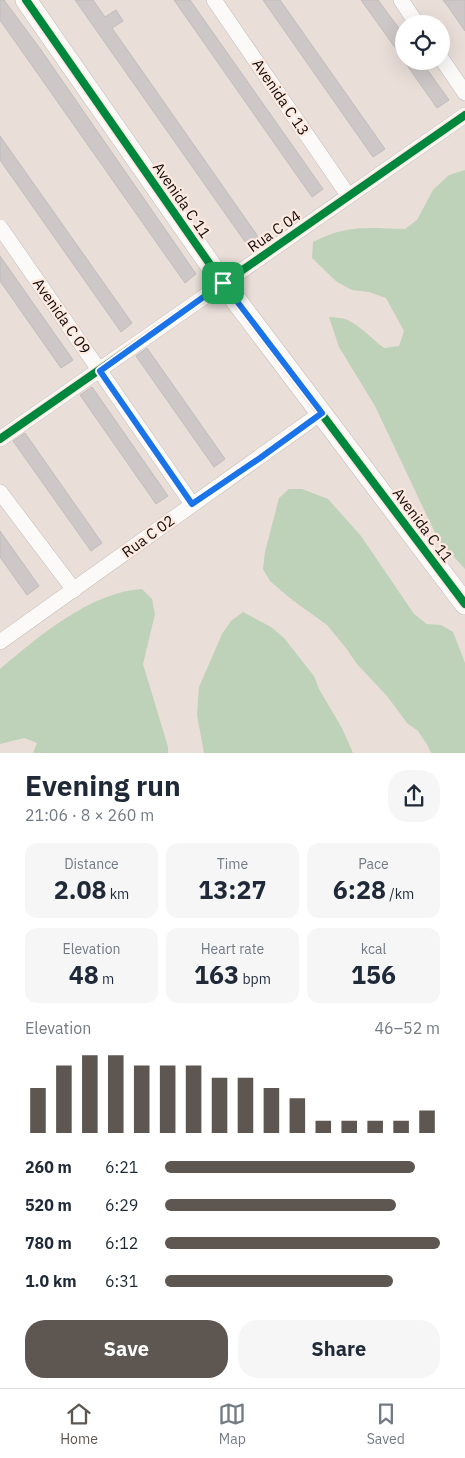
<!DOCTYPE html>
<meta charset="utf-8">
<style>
body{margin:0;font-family:"IBM Plex Sans",sans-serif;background:#f6f6f7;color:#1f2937;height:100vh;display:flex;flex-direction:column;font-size:19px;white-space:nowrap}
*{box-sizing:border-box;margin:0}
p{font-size:16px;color:#747a83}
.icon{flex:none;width:28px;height:28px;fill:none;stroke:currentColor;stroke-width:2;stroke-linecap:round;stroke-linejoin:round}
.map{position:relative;height:753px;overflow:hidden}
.details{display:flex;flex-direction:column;background:#fff;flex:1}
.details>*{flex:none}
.tools{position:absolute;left:395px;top:15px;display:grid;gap:10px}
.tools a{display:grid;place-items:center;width:55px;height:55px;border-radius:50%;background:#fff;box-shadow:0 5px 20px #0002;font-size:25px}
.pin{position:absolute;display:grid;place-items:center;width:42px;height:42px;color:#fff;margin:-21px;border-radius:10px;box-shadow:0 2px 8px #0006}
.round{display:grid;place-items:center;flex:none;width:52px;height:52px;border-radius:20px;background:#f6f6f7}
.headline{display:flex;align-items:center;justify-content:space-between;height:85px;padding:0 25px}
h1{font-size:28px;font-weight:700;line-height:38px}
.stats{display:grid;grid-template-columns:repeat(3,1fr);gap:8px;height:85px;padding:5px 25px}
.stats div{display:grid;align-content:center;border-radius:12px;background:#f6f6f7;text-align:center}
.stats b{font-size:25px;font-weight:700}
.stats small{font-size:14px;font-weight:400}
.stats p{font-size:14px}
.chart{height:140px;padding:10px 25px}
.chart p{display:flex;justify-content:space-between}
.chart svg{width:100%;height:90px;margin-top:5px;stroke:#5d5651;stroke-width:6}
.cta{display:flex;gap:10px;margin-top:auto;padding:10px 25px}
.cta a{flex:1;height:58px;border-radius:20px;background:#5d5651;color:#fff;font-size:20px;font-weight:700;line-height:58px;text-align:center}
.cta a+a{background:#f6f6f7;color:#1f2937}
ul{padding:0 25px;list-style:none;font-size:16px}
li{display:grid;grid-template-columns:80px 60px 1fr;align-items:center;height:38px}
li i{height:12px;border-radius:6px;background:#5d5651}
.menu{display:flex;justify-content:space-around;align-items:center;height:70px;border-top:1px solid #e0e1e3;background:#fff;font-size:14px;color:#747a83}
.menu a{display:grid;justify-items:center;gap:2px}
.menu .active{color:#5d5651}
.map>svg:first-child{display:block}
.green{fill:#bed2ba}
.building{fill:#cdc7c7;stroke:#c2bcbc}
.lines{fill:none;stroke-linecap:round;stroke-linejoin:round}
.street-casing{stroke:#c4bcb7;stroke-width:16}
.secondary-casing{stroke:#c4bcb7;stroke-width:22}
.street{stroke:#fcfaf9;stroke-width:15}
.secondary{stroke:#fcfaf9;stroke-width:21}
.cycleway-casing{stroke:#fde9df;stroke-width:11}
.cycleway{stroke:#00873e;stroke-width:8}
.route-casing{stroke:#fff;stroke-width:10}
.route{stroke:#1a73e8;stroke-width:6}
.labels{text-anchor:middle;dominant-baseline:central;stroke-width:4.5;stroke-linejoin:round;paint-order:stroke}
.street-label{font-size:15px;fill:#120c09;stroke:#fde9df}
</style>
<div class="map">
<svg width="465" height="753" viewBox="0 0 465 753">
<rect width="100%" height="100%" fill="#e9ded8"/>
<!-- green -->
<g class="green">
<path d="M465,170V569L438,539L375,406L339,347L329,317C335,317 341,318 345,319C360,325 372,339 384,348L399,346L404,331L386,298L369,292L352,290L337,282L312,258L313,242C347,224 369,228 405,229L417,220L433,190L449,175Z"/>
<polygon points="289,489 302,489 328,499 361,536 414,614 427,624 441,625 453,632 465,663 465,753 431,753 428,746 418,731 407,723 387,696 357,664 346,648 327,625 291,599 270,581 263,569 265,552 279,498"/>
<path d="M142,589L152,599L155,614L143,664L168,747V753H33L37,743L24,738L0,744V669C38,637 90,592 142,589Z"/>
<polygon points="243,612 271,627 284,638 314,676 319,689 342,728 353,753 204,753 197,715 199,687 222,634 231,621"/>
</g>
<!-- building -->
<g class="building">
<polygon points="0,0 4,0 41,50 196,274 185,283 0,20"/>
<polygon points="75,0 93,0 105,17 116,10 123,21 112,28 259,238 248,246"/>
<polygon points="174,0 190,0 323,189 312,197"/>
<polygon points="263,0 280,0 385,149 373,157"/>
<polygon points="361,0 378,0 392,19 404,35 404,60"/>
<polygon points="443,0 465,0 465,31 449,8"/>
<polygon points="404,61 421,61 449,100 437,108"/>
<polygon points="0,136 132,323 121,332 0,160"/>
<polygon points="0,256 73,360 61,368 0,281"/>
<polygon points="147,348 225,459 214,467 136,356"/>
<polygon points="92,387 168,496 156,504 80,395"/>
<polygon points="25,433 102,543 91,551 13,441"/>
<polygon points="0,531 39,586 27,595 0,557"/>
</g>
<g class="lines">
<defs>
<g id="street">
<polyline points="214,0 348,195"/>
<polyline points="401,0 417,24"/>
<polyline points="441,58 465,93"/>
<polyline points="0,227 192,504"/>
<path d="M0,439C156,332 309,222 465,115"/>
<polyline points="0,492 74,590"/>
<polyline points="0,642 321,413"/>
</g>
<polyline id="secondary" points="26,0 223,283 465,604"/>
</defs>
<!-- street casing -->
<use href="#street" class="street-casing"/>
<!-- secondary casing -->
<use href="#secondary" class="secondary-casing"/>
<!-- street -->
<use href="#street" class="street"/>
<!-- secondary -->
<use href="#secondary" class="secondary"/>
<defs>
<g id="cycleway">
<polyline points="26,0 223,283 465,604"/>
<path d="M0,439C156,332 309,222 465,115"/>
</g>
</defs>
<!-- cycleway casing -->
<use href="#cycleway" class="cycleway-casing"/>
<!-- cycleway -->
<use href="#cycleway" class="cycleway"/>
</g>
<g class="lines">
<defs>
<polygon id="route" points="223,283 322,413 260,458 192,504 100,371"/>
</defs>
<!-- route casing -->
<use href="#route" class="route-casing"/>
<!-- route -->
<use href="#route" class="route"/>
</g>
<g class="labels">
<!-- street labels -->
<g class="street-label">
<text transform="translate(281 97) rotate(56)">Avenida C 13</text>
<text transform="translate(182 200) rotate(55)">Avenida C 11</text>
<text transform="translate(274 231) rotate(-35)">Rua C 04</text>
<text transform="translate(62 316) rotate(55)">Avenida C 09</text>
<text transform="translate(423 525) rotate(53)">Avenida C 11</text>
<text transform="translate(148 536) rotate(-36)">Rua C 02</text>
</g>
</g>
</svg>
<div class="tools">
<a><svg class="icon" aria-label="locate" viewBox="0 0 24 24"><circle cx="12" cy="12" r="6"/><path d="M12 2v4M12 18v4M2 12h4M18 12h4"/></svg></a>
</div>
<div class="pin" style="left:223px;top:283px;background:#1e9e55"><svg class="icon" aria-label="arrive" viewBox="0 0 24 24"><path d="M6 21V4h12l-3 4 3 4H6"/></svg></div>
</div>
<section class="details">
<div class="headline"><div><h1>Evening run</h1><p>21:06 · 8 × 260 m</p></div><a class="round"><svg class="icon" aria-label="share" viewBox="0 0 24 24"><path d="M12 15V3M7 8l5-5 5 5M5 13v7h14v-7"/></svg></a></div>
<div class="stats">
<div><p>Distance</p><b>2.08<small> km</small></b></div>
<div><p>Time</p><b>13:27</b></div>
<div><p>Pace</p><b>6:28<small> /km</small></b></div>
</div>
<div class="stats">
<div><p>Elevation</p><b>48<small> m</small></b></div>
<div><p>Heart rate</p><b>163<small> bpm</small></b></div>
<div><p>kcal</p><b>156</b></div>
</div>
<div class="chart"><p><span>Elevation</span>46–52 m</p>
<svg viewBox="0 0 160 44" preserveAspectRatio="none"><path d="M5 44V22M15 44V11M25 44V6M35 44V6M45 44V11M55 44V11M65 44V11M75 44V17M85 44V17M95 44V22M105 44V27M115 44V38M125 44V38M135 44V38M145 44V38M155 44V33"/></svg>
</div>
<ul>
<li><b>260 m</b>6:21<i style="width:91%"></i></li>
<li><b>520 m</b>6:29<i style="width:84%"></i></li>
<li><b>780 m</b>6:12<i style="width:100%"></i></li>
<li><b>1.0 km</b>6:31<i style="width:83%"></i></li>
</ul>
<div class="cta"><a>Save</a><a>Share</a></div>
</section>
<nav class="menu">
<a class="active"><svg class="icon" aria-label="home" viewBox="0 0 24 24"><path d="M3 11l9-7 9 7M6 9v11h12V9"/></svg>Home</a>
<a><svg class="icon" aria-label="map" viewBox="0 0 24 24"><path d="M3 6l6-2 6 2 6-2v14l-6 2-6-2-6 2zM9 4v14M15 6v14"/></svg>Map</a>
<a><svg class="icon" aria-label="saved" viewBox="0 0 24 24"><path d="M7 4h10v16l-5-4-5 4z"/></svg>Saved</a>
</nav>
